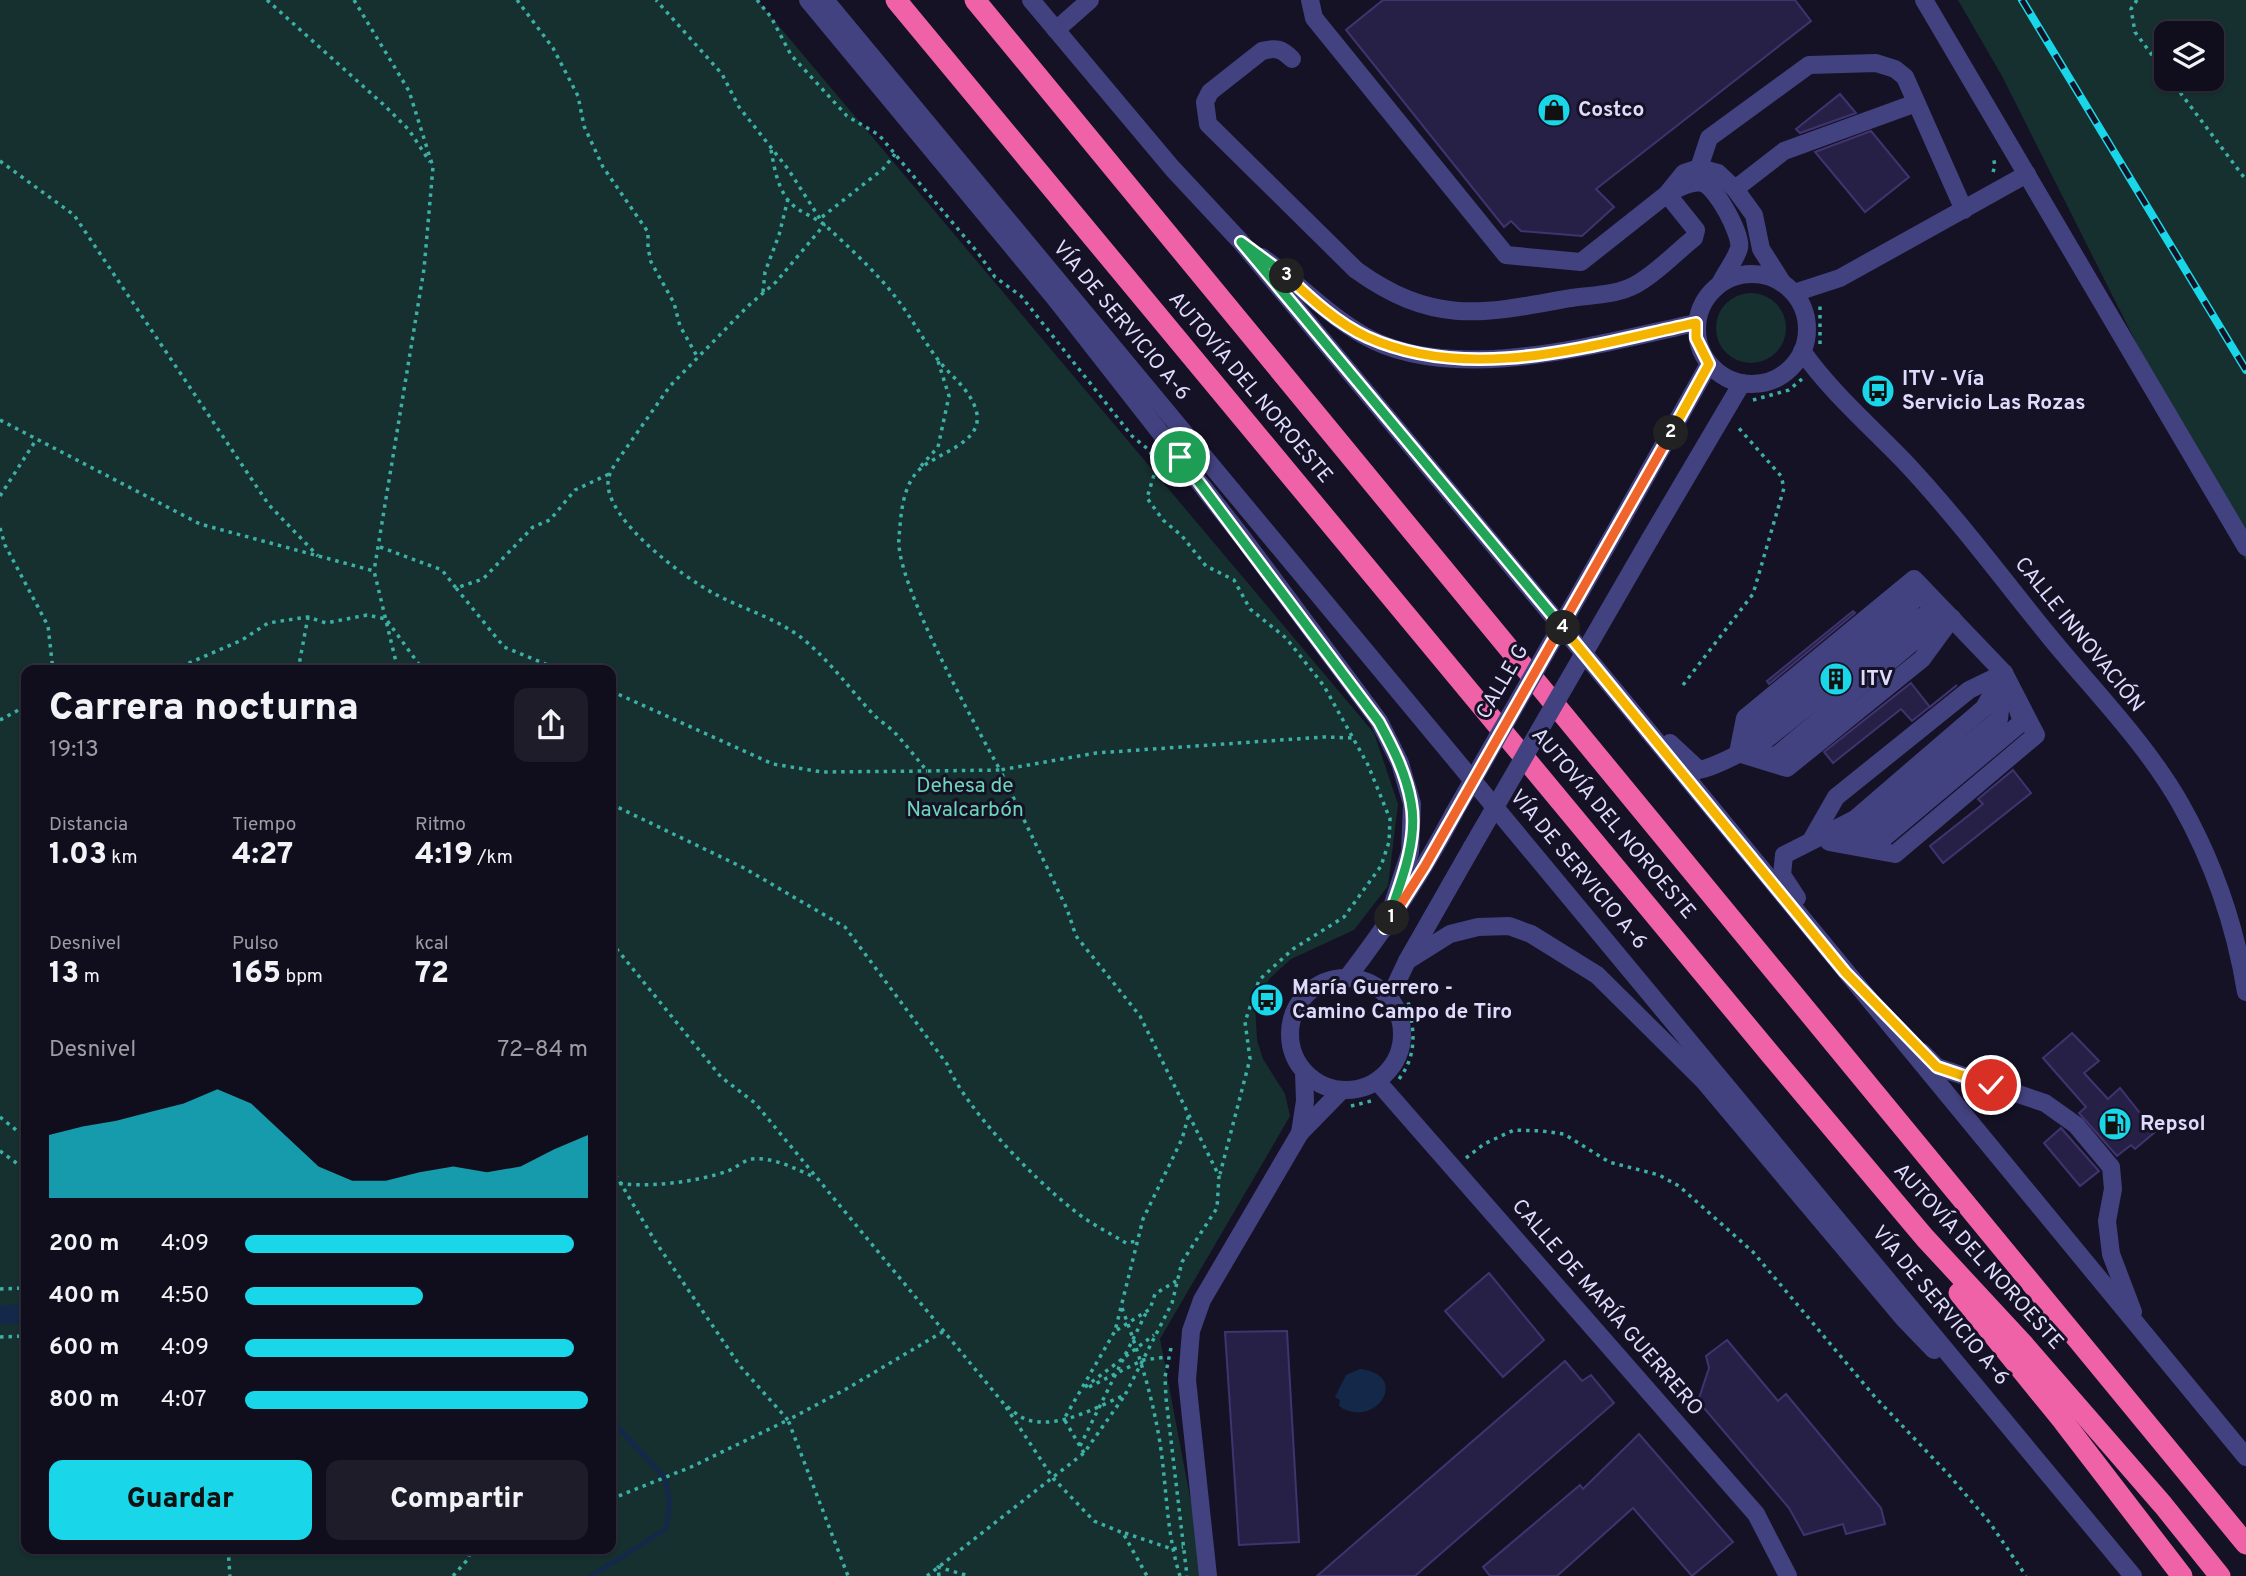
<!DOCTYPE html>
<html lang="es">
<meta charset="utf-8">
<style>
body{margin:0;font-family:Overpass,sans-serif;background:#1e1c29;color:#f1f3f6;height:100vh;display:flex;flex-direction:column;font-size:26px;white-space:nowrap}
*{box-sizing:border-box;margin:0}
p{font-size:23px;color:#9c9ca3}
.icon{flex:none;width:38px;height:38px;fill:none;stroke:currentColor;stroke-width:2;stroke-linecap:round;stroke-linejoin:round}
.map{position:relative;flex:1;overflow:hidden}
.sheet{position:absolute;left:21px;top:665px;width:595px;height:889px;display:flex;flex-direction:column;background:#100e1c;border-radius:14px;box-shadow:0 2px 5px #0004,0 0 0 2px #302e3b}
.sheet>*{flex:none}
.buttons{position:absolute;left:2154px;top:21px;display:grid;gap:14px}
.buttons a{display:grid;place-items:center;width:70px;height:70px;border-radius:14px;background:#100e1c;box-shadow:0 2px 5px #0004,0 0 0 2px #302e3b;font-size:35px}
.pin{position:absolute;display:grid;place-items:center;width:60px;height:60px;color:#fff;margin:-30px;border:4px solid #fff;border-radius:50%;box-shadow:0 2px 7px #0007}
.km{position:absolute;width:35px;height:35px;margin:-18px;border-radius:50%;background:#222;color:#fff;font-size:19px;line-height:35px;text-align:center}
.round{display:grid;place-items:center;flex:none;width:74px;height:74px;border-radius:14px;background:#1e1c29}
.head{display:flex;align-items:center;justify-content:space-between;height:119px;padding:0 28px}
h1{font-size:38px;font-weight:800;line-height:52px}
.stats{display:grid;grid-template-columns:repeat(3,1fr);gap:10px;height:119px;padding:7px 28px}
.stats div{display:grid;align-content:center}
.stats b{font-size:30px;font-weight:800}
.stats small{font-size:19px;font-weight:400}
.stats p{font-size:19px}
.chart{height:196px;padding:14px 28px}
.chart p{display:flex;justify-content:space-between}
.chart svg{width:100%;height:126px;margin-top:7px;fill:#19d7e9;opacity:.7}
.cta{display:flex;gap:14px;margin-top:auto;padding:14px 28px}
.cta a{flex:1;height:80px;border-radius:14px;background:#19d7e9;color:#111;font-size:28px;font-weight:800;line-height:80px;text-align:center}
.cta a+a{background:#1e1c29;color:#f1f3f6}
ul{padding:0 28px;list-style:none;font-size:23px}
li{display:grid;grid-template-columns:112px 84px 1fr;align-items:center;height:52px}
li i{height:18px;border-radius:9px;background:#19d7e9}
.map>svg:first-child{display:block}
.green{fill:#16302f;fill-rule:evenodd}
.water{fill:#142949}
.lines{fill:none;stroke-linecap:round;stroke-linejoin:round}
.stream{stroke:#142949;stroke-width:5}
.canal{stroke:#142949;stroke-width:19}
.building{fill:#272046;stroke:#3f346f;stroke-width:2}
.path{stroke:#3cafa6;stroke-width:3.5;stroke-dasharray:3.5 5;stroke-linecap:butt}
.minor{stroke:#434281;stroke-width:18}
.highway{stroke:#f062a8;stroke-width:21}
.rail-casing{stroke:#19d7e9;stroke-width:8}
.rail{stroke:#151226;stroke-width:5;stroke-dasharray:16;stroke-linecap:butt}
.minor-bridge{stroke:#434281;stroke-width:18}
.split-1-casing{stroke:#fff;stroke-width:14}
.split-2-casing{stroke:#fff;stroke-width:14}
.split-3-casing{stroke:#fff;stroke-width:14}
.split-4-casing{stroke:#fff;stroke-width:14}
.split-5-casing{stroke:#fff;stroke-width:14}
.split-1{stroke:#22a559;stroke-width:9}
.split-2{stroke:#f0652b;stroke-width:9}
.split-3{stroke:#f5b400;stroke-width:9}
.split-4{stroke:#22a559;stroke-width:9}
.split-5{stroke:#f5b400;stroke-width:9}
.labels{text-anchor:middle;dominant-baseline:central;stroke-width:6;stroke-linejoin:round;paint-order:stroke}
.poi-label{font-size:21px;font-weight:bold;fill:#dedbfc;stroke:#151226;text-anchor:start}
.street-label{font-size:21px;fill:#dedbfc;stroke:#151226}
.park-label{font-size:21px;fill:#6dd6ba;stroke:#151226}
</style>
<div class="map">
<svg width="2246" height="1576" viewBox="0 0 2246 1576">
<rect width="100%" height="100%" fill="#151226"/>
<!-- green -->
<g class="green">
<path d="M0,0H757L1374,733L1398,804L1388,886L1354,930L1291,959L1270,978L1255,1005L1257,1040L1263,1059L1285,1094L1290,1116L1160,1339L1205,1576H0ZM26,670H611V1549H26Z"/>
<path d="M1958,0H2246V561L2002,76ZM2166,33H2212V79H2166Z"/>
<circle cx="1751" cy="328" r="35"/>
</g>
<!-- water -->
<path class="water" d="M1360,1369C1412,1375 1375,1431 1339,1406L1340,1400L1335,1397L1346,1375Z"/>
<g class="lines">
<!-- stream -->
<polyline class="stream" points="591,1576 666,1529 670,1503 665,1478 611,1420"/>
<!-- canal -->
<polyline class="canal" points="0,1315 26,1314"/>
</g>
<!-- building -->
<g class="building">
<polygon points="1383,0 1795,0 1811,21 1596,189 1614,207 1582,236 1521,231 1511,221 1504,227 1346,30"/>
<polygon points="1840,94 1856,113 1800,133 1796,129"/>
<polygon points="1871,131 1909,177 1865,212 1815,152"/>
<polygon points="1853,611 1855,613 1769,684 1767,681"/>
<polygon points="1911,683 1930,707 1957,685 1912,721 1901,709 1833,763 1824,752"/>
<polygon points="2013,770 2031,793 1943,863 1930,846 1983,804 1978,799"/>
<polygon points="2072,1033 2099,1061 2084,1073 2108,1099 2120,1088 2155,1132 2135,1149 2131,1145 2117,1156 2079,1113 2086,1107 2043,1058"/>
<polygon points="2061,1128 2099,1171 2080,1186 2044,1143"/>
<polygon points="1489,1273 1544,1340 1503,1377 1445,1311"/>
<polygon points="1287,1331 1299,1542 1239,1545 1225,1332"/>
<polygon points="1727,1340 1778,1401 1786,1394 1881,1508 1885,1524 1846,1534 1843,1524 1804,1535 1789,1508 1698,1401 1709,1368 1706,1356"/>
<polygon points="1565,1361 1582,1381 1591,1375 1614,1403 1415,1576 1317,1576"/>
<polygon points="1639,1434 1733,1542 1692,1576 1633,1508 1557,1576 1490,1576 1483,1567 1580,1485 1583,1489"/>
</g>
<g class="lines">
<!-- path -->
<g class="path">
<polyline points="267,0 384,105 409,130 430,162"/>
<polyline points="354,0 409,91 433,167 424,269 374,571"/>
<polyline points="517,0 553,48 578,96 584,126 603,167 648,232 648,248 651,262 674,303 680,326 698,358"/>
<polyline points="757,0 771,17 791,55 847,116 879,135 978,253 995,277 1021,296 1132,436 1149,450 1157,465 1147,498 1163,520 1182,536 1206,566 1234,580 1250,609 1286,638 1324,686 1368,765 1390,819 1389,842 1381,866 1344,917 1293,949 1259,980 1245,1022 1250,1059 1220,1174"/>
<polyline points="2137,0 2131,9 2135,32 2166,74"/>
<polyline points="2170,79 2246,180"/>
<path d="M771,150C774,166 777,186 788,200C798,213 815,216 827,227C849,247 879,275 897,299C911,317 922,338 936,357C948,374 967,386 975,407C989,444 934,452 917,472C902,489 901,515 899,537C894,581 976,726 1000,770L1096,753L1324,737L1353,738"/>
<polyline points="0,161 74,215 269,505 318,556"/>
<polyline points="1993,172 1995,166 1993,156"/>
<polyline points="822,217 883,169 895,154"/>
<polyline points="763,292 765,272 779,235 788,199"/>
<polyline points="1820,344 1820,303"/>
<polyline points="1753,400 1789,390 1802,379"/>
<polyline points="0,420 200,524 374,571 398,670"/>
<polyline points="921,466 938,447 949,396 938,361"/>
<polyline points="0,496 36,440"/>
<polyline points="0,528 5,545 48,626 53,670"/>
<polyline points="380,547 442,570 456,588 483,579 533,527 550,520 575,490 609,474"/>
<polyline points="456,588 504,647 560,670"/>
<polyline points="173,670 242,640 268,623 308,617 326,623 367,615 386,619 423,670"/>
<polyline points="298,670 308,617"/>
<polyline points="1683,685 1753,594 1784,488 1781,476 1737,426"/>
<polyline points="611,691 773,764 822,772 927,771"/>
<polyline points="0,720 26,706"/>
<path d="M611,804L744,868L845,927L947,1064C965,1108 1033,1178 1071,1208C1087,1222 1108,1232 1126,1243L1137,1241"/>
<path d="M611,942L721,1077L755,1103L1004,1404C1013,1411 1022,1420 1033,1421C1064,1427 1098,1406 1125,1395L1172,1303L1182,1262L1217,1208L1219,1176L1140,1016L1076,936L1067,909L1000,770L927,771C917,759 907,746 896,734C889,726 879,721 872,713C849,688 830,661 803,639C777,618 742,609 713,593C682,576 609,522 608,484C608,476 611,471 615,464L670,386L748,306L776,282L824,225L788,169L739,107L722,74L656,0"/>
<path d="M1399,1079C1418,1054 1414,1030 1408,1001"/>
<polyline points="1351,1106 1371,1101"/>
<polyline points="0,1117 26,1138"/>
<polyline points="0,1151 26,1170"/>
<polyline points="1466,1158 1484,1144 1514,1130 1542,1131 1564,1134 1609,1162 1659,1175 1679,1186 1753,1252 1875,1397 1949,1475 1990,1523 2026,1576"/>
<polyline points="611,1167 655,1241 740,1366 788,1420 848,1388 944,1331"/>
<path d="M611,1182C644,1189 696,1182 728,1171C736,1168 744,1160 752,1159C774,1157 796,1169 814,1177"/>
<polyline points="0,1289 26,1288"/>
<path d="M1122,1308C1139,1354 1152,1394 1160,1443C1167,1488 1166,1532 1180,1576"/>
<polyline points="1117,1330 1150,1309 1155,1294 1176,1281"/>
<polyline points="0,1337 26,1336"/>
<polyline points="1171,1348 1165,1377 1166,1398 1187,1576"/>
<polyline points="1085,1387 1154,1335"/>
<polyline points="1089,1387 1143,1360 1167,1357"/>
<polyline points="1006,1407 1053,1478 1094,1521 1123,1533 1147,1576"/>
<polyline points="1080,1446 1147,1311"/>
<polyline points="1084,1453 1064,1419 1115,1331 1143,1219 1182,1139 1189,1114"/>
<polyline points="611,1499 691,1467 788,1420 848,1576"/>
<polyline points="1125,1533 1172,1549 1183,1547"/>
<polyline points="228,1549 230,1576"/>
<polyline points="453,1576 469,1558 470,1549"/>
<polyline points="927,1576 1084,1453 1125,1395"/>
<polyline points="939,1576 938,1567 969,1576"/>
</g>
<!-- minor -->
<g class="minor">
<polyline points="808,0 1054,297 1242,537 1379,721 1400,763 1412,804 1410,852 1385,928"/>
<polyline points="825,0 2133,1576"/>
<polyline points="1031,0 1172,168 1241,242 1616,692 2246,1457"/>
<polyline points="1310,0 1314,18 1506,255 1581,262 1667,194 1684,173 1699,168 1718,173 1735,189 1754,215 1761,249 1782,282"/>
<polyline points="1924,0 2246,547"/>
<polyline points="1056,30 1090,0"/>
<path d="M1292,59C1282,49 1276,47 1262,51L1210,92L1205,102L1208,124L1356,270C1434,326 1483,314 1571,298C1591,295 1617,295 1635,285C1656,274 1675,253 1694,238L1696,230L1667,194"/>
<polyline points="1699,168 1709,138 1809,65 1876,63 1895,69 1905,77 1964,210"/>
<polyline points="1735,189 1784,151 1916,103"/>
<path d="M1670,192C1679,188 1692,180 1702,183C1716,186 1742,235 1739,248C1736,259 1726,272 1721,282"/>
<path d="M1262,257C1297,282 1325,313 1363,335C1452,387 1601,343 1696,323"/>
<circle cx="1752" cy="329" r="55"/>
<polyline points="1794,293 1840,278 2027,174"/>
<path d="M1802,351C1831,392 1868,424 1903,460C1955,515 2001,577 2049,636C2093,690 2145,742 2180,803C2214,863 2235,924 2246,992"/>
<polyline points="1621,521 1709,364"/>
<polyline points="1650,539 1742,383"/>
<path d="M1670,743L1699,770C1722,765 1741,751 1763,742L1920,617L1952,618"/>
<polyline points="1742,748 1753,732 1919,596 1934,606"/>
<polyline points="1738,753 1745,718 1914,579 2004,673 1999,719 1866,831 1832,836"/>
<polyline points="1738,753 1787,768 1922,659 1952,618"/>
<polyline points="1759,755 1776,756 1920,636 1946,621"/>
<polyline points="1812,839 1836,797 1969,690 2004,673"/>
<polyline points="1861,840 1880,841 2022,722 2017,707"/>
<polyline points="1829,842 1895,854 2036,735 2004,673"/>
<polyline points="1797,898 1782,875 1784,855 1855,819 1984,708 2004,673"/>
<polyline points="1407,961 1450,934 1478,927 1509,926 1531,934 1597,975 1703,1080 1904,1319 1934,1350"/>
<path d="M1347,978C1387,926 1423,872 1454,813"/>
<circle cx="1346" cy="1034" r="56"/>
<polyline points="1389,999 1407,961 1472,847"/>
<polyline points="1922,1052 1937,1067 2045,1103 2076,1125 2111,1167 2113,1189 2107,1221 2111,1254 2133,1312"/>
<polyline points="1377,1081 1756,1514 1788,1576"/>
<polyline points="1300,1133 1305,1101 1304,1072"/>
<polyline points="1208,1576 1187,1380 1191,1331 1202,1300 1300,1133 1342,1090"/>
</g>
<!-- highway -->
<g class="highway">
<polyline points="896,0 1771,1055 1925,1238 2024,1345 2163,1505 2220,1576"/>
<polyline points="975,0 2246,1544"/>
<polyline points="1959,1293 2063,1421 2182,1576"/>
</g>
<defs>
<polyline id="rail" points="2022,0 2246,370"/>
</defs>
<!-- rail casing -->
<use href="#rail" class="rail-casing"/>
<!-- rail -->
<use href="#rail" class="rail"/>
<!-- minor-bridge -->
<g class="minor-bridge">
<polyline points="1454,813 1621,521"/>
<polyline points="1472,847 1650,539"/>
</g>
</g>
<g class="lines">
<defs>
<path id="split-1" d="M1180,457L1379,722C1393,748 1406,773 1411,802C1419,843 1398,889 1385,928L1392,918"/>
<polyline id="split-2" points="1392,918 1425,866 1671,433"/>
<path id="split-3" d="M1287,276C1311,299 1337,323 1367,337C1471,384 1591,345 1696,323V338L1709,364L1671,433"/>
<polyline id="split-4" points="1287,276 1241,242 1563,628"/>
<polyline id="split-5" points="1563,628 1845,972 1937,1067 1991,1085"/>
</defs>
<!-- split-1 casing -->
<use href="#split-1" class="split-1-casing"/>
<!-- split-2 casing -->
<use href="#split-2" class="split-2-casing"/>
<!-- split-3 casing -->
<use href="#split-3" class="split-3-casing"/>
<!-- split-4 casing -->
<use href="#split-4" class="split-4-casing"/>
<!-- split-5 casing -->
<use href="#split-5" class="split-5-casing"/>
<!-- split-1 -->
<use href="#split-1" class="split-1"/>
<!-- split-2 -->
<use href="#split-2" class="split-2"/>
<!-- split-3 -->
<use href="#split-3" class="split-3"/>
<!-- split-4 -->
<use href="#split-4" class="split-4"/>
<!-- split-5 -->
<use href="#split-5" class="split-5"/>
</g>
<!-- icons -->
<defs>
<symbol id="shop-disc" viewBox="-11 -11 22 22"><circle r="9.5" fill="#19d7e9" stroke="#151226"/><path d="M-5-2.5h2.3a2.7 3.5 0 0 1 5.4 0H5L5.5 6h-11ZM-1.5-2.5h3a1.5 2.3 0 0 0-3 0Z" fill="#111"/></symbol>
<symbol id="bus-disc" viewBox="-11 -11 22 22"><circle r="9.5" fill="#19d7e9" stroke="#151226"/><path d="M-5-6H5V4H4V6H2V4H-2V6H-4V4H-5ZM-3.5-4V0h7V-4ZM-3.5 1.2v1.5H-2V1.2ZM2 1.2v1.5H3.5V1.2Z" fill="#111"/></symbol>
<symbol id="building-disc" viewBox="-11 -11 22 22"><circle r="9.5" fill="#19d7e9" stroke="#151226"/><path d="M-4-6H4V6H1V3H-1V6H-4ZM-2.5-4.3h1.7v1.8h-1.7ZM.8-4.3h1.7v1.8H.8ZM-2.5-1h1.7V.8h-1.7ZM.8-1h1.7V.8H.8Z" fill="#111"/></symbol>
<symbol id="fuel-disc" viewBox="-11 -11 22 22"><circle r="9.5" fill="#19d7e9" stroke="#151226"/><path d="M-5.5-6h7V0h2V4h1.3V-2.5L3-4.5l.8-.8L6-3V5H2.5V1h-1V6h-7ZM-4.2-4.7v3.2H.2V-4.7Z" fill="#111"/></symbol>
</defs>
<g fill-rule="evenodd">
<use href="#shop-disc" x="1535" y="91" width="38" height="38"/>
<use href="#bus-disc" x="1859" y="372" width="38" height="38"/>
<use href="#building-disc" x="1817" y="660" width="38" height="38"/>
<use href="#bus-disc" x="1248" y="981" width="38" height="38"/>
<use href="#fuel-disc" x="2096" y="1105" width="38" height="38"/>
</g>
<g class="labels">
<!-- poi labels -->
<g class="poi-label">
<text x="1578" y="110">Costco</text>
<text x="1902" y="379">ITV - Vía<tspan x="1902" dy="24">Servicio Las Rozas</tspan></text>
<text x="1860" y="679">ITV</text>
<text x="1292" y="988">María Guerrero -<tspan x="1292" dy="24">Camino Campo de Tiro</tspan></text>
<text x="2140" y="1124">Repsol</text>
</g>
<!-- street labels -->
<g class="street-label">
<text transform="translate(1121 321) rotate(50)">VÍA DE SERVICIO A-6</text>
<text transform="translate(1250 388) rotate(50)">AUTOVÍA DEL NOROESTE</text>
<text transform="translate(2079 635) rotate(51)">CALLE INNOVACIÓN</text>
<text transform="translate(1503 682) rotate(-60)">CALLE G</text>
<text transform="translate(1613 824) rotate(50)">AUTOVÍA DEL NOROESTE</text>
<text transform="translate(1578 870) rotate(50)">VÍA DE SERVICIO A-6</text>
<text transform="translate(1978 1257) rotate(48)">AUTOVÍA DEL NOROESTE</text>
<text transform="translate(1940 1306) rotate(50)">VÍA DE SERVICIO A-6</text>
<text transform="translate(1607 1308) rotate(49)">CALLE DE MARÍA GUERRERO</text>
</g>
<!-- park labels -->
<g class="park-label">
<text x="965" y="786">Dehesa de<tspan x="965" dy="24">Navalcarbón</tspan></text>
</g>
</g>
</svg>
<div class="buttons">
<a><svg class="icon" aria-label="layers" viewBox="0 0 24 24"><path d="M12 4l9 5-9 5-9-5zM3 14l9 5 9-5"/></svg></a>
</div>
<div class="pin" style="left:1180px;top:457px;background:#1e9e55"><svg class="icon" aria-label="arrive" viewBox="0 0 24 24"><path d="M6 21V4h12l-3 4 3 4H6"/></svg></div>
<div class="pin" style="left:1991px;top:1085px;background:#d93025"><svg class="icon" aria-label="check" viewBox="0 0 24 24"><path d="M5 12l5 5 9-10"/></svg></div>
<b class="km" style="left:1392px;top:918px">1</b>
<b class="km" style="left:1671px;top:433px">2</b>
<b class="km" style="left:1287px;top:276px">3</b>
<b class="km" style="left:1563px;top:628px">4</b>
<section class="sheet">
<div class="head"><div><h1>Carrera nocturna</h1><p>19:13</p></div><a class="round"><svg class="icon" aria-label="share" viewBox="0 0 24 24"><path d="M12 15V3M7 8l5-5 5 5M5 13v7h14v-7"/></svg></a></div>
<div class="stats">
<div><p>Distancia</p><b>1.03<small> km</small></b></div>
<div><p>Tiempo</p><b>4:27</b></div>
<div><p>Ritmo</p><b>4:19<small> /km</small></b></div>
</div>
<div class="stats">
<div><p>Desnivel</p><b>13<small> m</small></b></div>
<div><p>Pulso</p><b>165<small> bpm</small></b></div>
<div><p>kcal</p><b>72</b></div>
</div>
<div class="chart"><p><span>Desnivel</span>72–84 m</p>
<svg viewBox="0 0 160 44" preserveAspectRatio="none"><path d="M0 44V22L10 19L20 17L30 14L40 11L50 6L60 11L70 22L80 33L90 38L100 38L110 35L120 33L130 35L140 33L150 27L160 22V44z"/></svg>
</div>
<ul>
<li><b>200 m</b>4:09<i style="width:96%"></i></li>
<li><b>400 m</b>4:50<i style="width:52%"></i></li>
<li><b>600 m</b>4:09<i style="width:96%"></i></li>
<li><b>800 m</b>4:07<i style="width:100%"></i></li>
</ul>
<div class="cta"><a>Guardar</a><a>Compartir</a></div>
</section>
</div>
